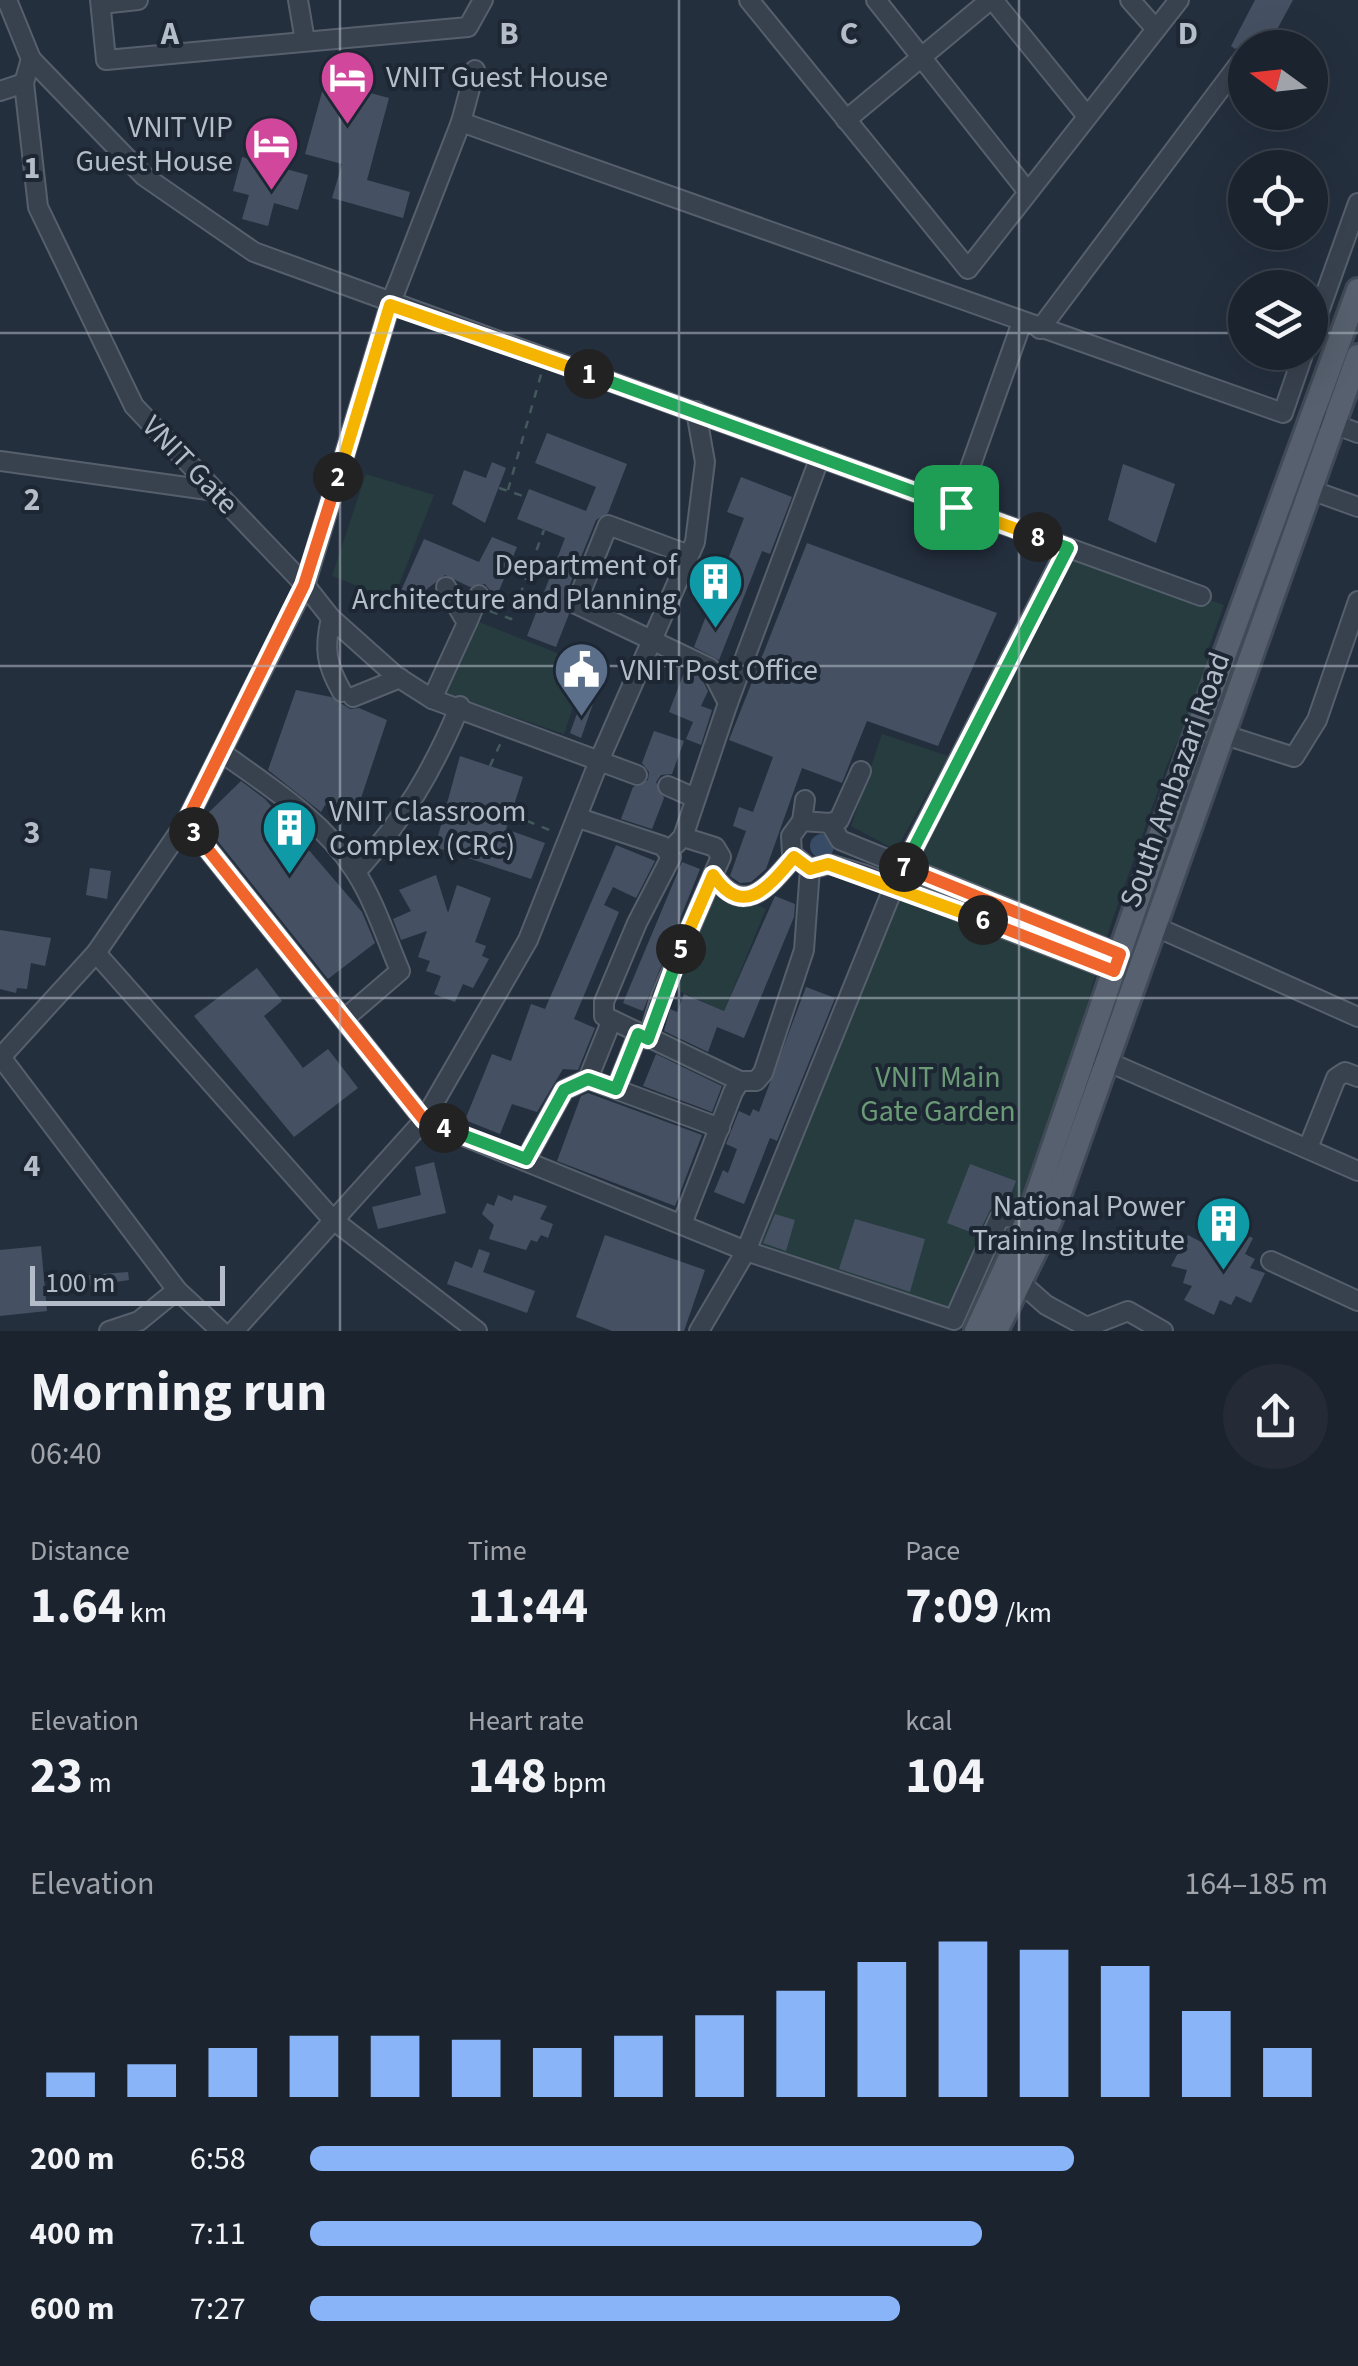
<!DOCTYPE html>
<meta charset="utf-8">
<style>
body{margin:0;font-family:"Source Sans 3",sans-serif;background:#242b36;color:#f1f3f6;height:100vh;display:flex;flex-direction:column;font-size:38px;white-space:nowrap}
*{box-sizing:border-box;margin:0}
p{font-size:32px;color:#a0a4aa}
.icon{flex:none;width:55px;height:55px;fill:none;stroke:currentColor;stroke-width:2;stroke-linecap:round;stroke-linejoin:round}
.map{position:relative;height:1331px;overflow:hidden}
.sheet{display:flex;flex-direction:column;background:#1b232e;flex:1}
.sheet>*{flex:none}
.needle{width:65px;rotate:285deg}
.fabs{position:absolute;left:1228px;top:30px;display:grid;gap:20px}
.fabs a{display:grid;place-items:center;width:100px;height:100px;border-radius:50%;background:#1b232e;box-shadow:0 10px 40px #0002,0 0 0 2px #39404a;font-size:50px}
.scale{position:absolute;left:30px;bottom:25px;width:195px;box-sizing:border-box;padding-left:10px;border:5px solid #b4bcc9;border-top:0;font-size:28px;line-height:35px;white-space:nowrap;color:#b4bcc9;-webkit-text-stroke:8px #1d2633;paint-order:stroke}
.pin{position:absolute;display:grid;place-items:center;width:85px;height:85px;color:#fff;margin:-42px;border-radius:20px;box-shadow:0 5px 15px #0006}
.km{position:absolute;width:50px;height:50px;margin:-25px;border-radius:50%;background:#222;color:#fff;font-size:28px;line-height:50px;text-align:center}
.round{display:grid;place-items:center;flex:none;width:105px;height:105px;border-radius:52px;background:#242b36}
.summary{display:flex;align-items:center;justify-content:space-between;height:170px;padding:0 30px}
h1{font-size:55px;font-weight:700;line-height:75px}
.stats{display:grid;grid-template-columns:repeat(3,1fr);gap:15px;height:170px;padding:10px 30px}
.stats div{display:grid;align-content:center}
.stats b{font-size:50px;font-weight:700}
.stats small{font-size:28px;font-weight:400}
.stats p{font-size:28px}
.chart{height:280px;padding:20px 30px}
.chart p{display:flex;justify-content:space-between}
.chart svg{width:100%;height:180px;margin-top:10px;stroke:#8ab4f8;stroke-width:6}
ul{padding:0 30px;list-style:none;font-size:32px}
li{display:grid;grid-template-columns:160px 120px 1fr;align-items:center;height:75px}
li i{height:25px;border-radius:12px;background:#8ab4f8}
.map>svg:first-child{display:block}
.green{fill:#263c3f}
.water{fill:#394c67}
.building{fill:#455162}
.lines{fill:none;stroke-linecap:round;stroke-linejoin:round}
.minor-casing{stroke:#565f6c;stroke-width:22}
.major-casing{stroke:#414a57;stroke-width:28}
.path{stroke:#44595c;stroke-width:2.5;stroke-dasharray:8 8;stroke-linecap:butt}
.minor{stroke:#38414e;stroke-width:18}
.major{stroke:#56606e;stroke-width:22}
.split-1-casing{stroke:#fff;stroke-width:20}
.split-2-casing{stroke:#fff;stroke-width:20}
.split-3-casing{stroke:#fff;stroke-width:20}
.split-4-casing{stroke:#fff;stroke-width:20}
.split-5-casing{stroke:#fff;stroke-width:20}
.split-6-casing{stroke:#fff;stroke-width:20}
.split-7-casing{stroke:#fff;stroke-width:20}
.split-8-casing{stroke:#fff;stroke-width:20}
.split-9-casing{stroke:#fff;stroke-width:20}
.split-1{stroke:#22a559;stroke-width:12}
.split-2{stroke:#f5b400;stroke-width:12}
.split-3{stroke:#f0652b;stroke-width:12}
.split-4{stroke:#f0652b;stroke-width:12}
.split-5{stroke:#22a559;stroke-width:12}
.split-6{stroke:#f5b400;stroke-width:12}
.split-7{stroke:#f0652b;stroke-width:12}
.split-8{stroke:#22a559;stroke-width:12}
.split-9{stroke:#f5b400;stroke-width:12}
.grid{fill:none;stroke:#b4bcc9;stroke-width:2.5;stroke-opacity:0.55}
.labels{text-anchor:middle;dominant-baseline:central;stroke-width:8;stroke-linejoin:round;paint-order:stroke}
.poi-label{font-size:30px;fill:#b4bcc9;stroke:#1d2633;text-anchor:start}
.street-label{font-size:30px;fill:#b4bcc9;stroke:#1d2633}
.park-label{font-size:30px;fill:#6b9a76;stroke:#1d2633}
.grid-label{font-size:32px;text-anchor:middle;font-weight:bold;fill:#b4bcc9;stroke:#1d2633;stroke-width:8;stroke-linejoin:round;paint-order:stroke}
</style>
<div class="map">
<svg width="1358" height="1331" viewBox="0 0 1358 1331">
<rect width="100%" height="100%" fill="#242f3e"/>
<!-- green -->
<g class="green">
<polygon points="366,474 434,495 393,600 332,576"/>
<polygon points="1067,548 1224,605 1205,658 1213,662 1167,765 1103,947 904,867"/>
<polygon points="479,622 587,665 564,734 446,694"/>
<polygon points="882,734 948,756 896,850 851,826"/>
<polygon points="917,879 1068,938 1066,947 914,887"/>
<polygon points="713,885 766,909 724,1011 668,986"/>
<polygon points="894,886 1098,965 1051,1134 975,1321 746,1251"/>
</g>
<!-- water -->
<circle class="water" cx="822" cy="846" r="12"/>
<!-- building -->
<g class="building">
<polygon points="1255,0 1293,0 1267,48 1246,44 1235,49 1231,46"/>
<polygon points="325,81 389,98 367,180 410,192 403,218 332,198 342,164 305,154"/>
<polygon points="242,157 308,175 298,210 274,203 268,226 242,219 249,195 233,191"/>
<polygon points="547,433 627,464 608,513 596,520 564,599 569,614 556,647 527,636 565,538 517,519 529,489 586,511 596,487 535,463"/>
<polygon points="492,462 506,468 485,523 452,504 464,470 486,478"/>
<polygon points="1123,464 1175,484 1156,543 1108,520"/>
<polygon points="741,477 792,497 770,554 762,551 719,660 694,647 744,518 727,512"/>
<polygon points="492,537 517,547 496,598 485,584 470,587 445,575 427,589 418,610 396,602 424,539 479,562"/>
<polygon points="807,543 997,613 938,746 867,721 842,783 802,768 766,869 751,882 740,883 730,876 746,831 733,826 739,807 753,812 773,757 729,740"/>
<polygon points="685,670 701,677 708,691 701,706 712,710 701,745 686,739 693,722 669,712"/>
<polygon points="296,690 331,697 350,709 359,708 387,720 355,816 325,805 321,812 268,770"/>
<polygon points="582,700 593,704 581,738 570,733"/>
<polygon points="654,731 684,741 672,774 661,775 656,782 664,798 652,829 621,819 633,787 648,780 649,772 642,763"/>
<polygon points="460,756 523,777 506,829 545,843 531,879 435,847"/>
<polygon points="241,781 265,799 362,912 375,943 328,979 201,820"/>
<polygon points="616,845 655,861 636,898 613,887 604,905 619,912 574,1019 595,1028 578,1070 563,1069 537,1112 512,1104 500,1134 465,1120 492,1054 511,1061 531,1004 545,1009"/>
<polygon points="682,862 700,869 643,1011 623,1003"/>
<polygon points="90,868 111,871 107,899 86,895"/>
<polygon points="436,875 448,913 457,885 491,898 475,942 486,946 482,956 489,959 473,988 463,984 455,1002 434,994 441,976 426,971 430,961 418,957 427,931 401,940 393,919 411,911 399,890"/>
<polygon points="775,896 795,904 794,917 744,1038 717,1027 708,1052 664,1031 670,1009 677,1012 684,994 724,1011"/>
<polygon points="0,930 51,938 45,966 31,963 27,989 17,988 16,993 0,989"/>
<polygon points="257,968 282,1001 264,1016 303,1068 328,1049 358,1088 294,1137 194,1016"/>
<polygon points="806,987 835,998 777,1141 770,1138 744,1204 714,1192 723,1170 728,1173 737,1149 726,1144 739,1111 750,1116 753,1109 759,1112"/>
<polygon points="656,1054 722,1086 712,1112 643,1086"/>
<polygon points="588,1093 702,1135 675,1206 557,1161 581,1096"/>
<polygon points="434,1162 446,1213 378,1229 372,1207 421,1195 415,1167"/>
<polygon points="970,1164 1016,1181 1007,1204 990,1210 978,1235 947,1223"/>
<polygon points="498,1195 512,1201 514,1195 547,1206 540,1219 553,1224 548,1238 541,1235 537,1242 531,1240 526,1250 489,1239 494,1225 482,1214 487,1203 494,1206"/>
<polygon points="775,1214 795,1220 786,1251 763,1243"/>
<polygon points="855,1219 925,1239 910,1292 839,1269"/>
<polygon points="1220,1226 1253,1238 1245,1254 1255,1259 1250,1268 1265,1273 1251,1303 1236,1296 1231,1305 1220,1300 1214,1315 1184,1300 1192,1286 1183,1283 1187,1270 1171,1266 1188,1235 1201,1242 1206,1232 1215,1237"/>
<polygon points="605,1235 705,1270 684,1331 612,1331 576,1317"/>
<polygon points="41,1246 47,1311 0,1316 0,1250"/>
<polygon points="479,1249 490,1253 483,1272 535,1291 527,1313 447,1284 455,1261 472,1268"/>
<polygon points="128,1272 129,1280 90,1286 89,1275"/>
</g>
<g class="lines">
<defs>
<g id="minor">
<polyline points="7,0 31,59 24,83 38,207 134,406 305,585 331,618 396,676 432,699 637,775"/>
<polyline points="100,0 106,60 468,27 483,0"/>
<polyline points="298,0 305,41"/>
<polyline points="749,0 968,269 1179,0"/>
<polyline points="876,0 1028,192"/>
<polyline points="993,0 1087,116"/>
<polyline points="1130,0 1156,29"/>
<polyline points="101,4 138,0"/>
<polyline points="31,59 144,176 254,252 1201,596"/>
<polyline points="0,91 24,83"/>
<polyline points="846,120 990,0"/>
<polyline points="461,122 1283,413 1304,352"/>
<polyline points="1040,329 1245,56"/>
<polyline points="1310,337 1358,203"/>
<polyline points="1326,421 1358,433"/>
<polyline points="0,461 215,491"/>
<polyline points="1311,490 1358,507"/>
<polyline points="956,507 1022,322"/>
<path d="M331,618C324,649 326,664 342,692"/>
<polyline points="467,623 479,595"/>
<polyline points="353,697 400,678"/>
<polyline points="432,699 467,623 446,587"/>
<polyline points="728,703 820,457"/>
<polyline points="1222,734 1294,757 1317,720 1358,601"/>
<path d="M221,752C268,786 323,820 355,871C374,900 386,938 400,971L344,1019"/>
<polyline points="668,786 693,797"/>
<polyline points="579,818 663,846 671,857 637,923 604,1002 604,1016 740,1081"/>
<polyline points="802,821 805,800"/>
<polyline points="186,822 424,1120 746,1251 954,1320 999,1219 1011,1216 1026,1222"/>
<polyline points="830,823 839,820 861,771"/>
<polyline points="683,837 728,703 710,668 576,604 608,525 689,555"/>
<path d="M676,844L683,837L715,847L721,857L713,875C745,919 769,886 794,857"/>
<path d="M356,872C405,818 432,772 460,706"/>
<polyline points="1154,926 1358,1017"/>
<polyline points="96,953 332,1219 477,1331"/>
<polyline points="1114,971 863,874 829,864 810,869 792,854 791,836 802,821 830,823 840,840 1120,954"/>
<polyline points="648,1039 661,996 713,875"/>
<polyline points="0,1056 177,1290 221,1331"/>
<polyline points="1,1057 96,953 186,822 305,585 390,305 461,122 475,70"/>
<polyline points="1097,1057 1358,1171"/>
<polyline points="588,1079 611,1022"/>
<polyline points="616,1089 638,1034"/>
<polyline points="1308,1148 1336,1078 1345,1072 1358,1077"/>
<polyline points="526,1159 564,1090 588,1079 720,1128"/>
<polyline points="682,1224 733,1092 740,1081 756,1081 763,1073 804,950 810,869"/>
<polyline points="1271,1261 1358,1301"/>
<polyline points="1021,1283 1046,1305 1094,1331"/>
<polyline points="1087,1327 1128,1311 1163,1331"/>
<polyline points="109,1331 139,1321 177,1290"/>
<polyline points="234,1331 424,1120 528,940 599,761 695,542 705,462 696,411"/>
<polyline points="699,1331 746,1251 894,886 1067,548"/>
</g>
<g id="major">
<polyline points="976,1331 1030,1214 1186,760 1358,290"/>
<polyline points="996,1331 1050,1221 1358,356"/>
</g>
</defs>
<!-- minor casing -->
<use href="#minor" class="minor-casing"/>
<!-- major casing -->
<use href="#major" class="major-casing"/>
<!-- path -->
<g class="path">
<polyline points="499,488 526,497"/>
<polyline points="508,490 542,371"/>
<polyline points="490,611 511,619 544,530"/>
<polyline points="490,766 502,740"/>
<polyline points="512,815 552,831"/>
</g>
<!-- minor -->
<use href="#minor" class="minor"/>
<!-- major -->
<use href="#major" class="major"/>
</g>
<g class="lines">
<defs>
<polyline id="split-1" points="589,374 956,507"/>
<polyline id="split-2" points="338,477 390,305 589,374"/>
<polyline id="split-3" points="194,832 186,822 304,585 338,477"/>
<polyline id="split-4" points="194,832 424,1120 444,1128"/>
<polyline id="split-5" points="444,1128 526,1159 564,1090 588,1079 616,1089 638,1034 648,1039 681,949"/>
<path id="split-6" d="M681,949L713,875C744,920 769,886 794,857L810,869L828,864L983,920"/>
<polyline id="split-7" points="904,867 1120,954 1114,971 983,920"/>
<polyline id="split-8" points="904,867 1068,548 1038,537"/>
<polyline id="split-9" points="956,507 1038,537"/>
</defs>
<!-- split-1 casing -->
<use href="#split-1" class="split-1-casing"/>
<!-- split-2 casing -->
<use href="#split-2" class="split-2-casing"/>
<!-- split-3 casing -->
<use href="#split-3" class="split-3-casing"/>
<!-- split-4 casing -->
<use href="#split-4" class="split-4-casing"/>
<!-- split-5 casing -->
<use href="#split-5" class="split-5-casing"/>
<!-- split-6 casing -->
<use href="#split-6" class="split-6-casing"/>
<!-- split-7 casing -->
<use href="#split-7" class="split-7-casing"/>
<!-- split-8 casing -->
<use href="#split-8" class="split-8-casing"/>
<!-- split-9 casing -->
<use href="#split-9" class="split-9-casing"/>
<!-- split-1 -->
<use href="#split-1" class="split-1"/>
<!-- split-2 -->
<use href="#split-2" class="split-2"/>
<!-- split-3 -->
<use href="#split-3" class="split-3"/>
<!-- split-4 -->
<use href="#split-4" class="split-4"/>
<!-- split-5 -->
<use href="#split-5" class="split-5"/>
<!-- split-6 -->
<use href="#split-6" class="split-6"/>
<!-- split-7 -->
<use href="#split-7" class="split-7"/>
<!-- split-8 -->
<use href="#split-8" class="split-8"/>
<!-- split-9 -->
<use href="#split-9" class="split-9"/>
</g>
<!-- grid -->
<path class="grid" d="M340,0V1331M679,0V1331M1019,0V1331M0,333H1245M1310,333H1358M0,666H1358M0,998H1358"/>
<!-- icons -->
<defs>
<symbol id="hotel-pin" viewBox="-11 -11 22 30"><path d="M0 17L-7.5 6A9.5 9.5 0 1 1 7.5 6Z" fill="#d1479c" stroke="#1d2633"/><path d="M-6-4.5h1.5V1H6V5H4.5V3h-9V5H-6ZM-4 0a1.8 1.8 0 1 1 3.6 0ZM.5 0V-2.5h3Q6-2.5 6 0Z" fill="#fff"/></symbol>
<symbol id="building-pin" viewBox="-11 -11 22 30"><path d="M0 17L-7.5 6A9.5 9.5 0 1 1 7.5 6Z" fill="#0f9aa8" stroke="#1d2633"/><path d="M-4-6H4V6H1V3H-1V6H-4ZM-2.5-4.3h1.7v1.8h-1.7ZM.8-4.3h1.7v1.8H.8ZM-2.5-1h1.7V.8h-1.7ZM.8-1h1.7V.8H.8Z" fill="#fff"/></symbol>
<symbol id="civic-pin" viewBox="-11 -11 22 30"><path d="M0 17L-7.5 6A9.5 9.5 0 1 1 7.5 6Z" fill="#5c6f8a" stroke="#1d2633"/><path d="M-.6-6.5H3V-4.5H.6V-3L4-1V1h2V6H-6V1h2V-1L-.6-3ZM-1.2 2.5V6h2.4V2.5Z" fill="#fff"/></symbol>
</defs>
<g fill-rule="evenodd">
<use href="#hotel-pin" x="316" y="46" width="63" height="86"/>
<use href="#hotel-pin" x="240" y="112" width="63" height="86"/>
<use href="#building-pin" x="684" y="550" width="63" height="86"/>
<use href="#civic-pin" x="550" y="638" width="63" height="86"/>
<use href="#building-pin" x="258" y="796" width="63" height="86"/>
<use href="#building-pin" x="1192" y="1192" width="63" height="86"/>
</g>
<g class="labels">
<!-- poi labels -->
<g class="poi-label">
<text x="386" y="77">VNIT Guest House</text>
<text x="233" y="127" text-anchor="end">VNIT VIP<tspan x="233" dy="34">Guest House</tspan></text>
<text x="677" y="565" text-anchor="end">Department of<tspan x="677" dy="34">Architecture and Planning</tspan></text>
<text x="620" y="670">VNIT Post Office</text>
<text x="329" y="811">VNIT Classroom<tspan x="329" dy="34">Complex (CRC)</tspan></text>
<text x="1185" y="1206" text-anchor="end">National Power<tspan x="1185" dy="34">Training Institute</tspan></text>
</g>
<!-- street labels -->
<g class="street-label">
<text transform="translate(190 465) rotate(46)">VNIT Gate</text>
<text transform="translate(1175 780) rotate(-70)">South Ambazari Road</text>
</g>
<!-- park labels -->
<g class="park-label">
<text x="938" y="1077">VNIT Main<tspan x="938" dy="34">Gate Garden</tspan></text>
</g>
</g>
<g class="grid-label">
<text x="170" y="44">A</text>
<text x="509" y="44">B</text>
<text x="849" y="44">C</text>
<text x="1188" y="44">D</text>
<text x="32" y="178">1</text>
<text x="32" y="510">2</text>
<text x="32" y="843">3</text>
<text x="32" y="1176">4</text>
</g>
</svg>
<div class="fabs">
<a><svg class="needle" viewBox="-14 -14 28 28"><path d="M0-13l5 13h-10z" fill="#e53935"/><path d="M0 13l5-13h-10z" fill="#a0a4aa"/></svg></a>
<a><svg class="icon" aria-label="locate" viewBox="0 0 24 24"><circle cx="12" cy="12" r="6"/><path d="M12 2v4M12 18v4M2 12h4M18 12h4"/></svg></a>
<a><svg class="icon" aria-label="layers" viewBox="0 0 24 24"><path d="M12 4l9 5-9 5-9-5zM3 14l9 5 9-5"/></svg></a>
</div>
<div class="scale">100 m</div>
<div class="pin" style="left:956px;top:507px;background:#1e9e55"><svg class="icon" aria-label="arrive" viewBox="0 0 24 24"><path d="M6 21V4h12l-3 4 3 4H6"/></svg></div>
<b class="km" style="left:589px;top:374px">1</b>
<b class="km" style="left:338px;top:477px">2</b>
<b class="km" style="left:194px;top:832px">3</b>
<b class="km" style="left:444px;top:1128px">4</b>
<b class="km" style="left:681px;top:949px">5</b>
<b class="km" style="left:983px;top:920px">6</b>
<b class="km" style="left:904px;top:867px">7</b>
<b class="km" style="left:1038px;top:537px">8</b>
</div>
<section class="sheet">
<div class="summary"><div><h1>Morning run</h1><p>06:40</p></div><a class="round"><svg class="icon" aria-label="share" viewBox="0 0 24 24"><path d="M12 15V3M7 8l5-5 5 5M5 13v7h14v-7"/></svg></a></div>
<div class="stats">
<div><p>Distance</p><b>1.64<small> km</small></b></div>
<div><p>Time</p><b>11:44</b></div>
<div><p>Pace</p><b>7:09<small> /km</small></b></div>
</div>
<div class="stats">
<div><p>Elevation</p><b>23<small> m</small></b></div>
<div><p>Heart rate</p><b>148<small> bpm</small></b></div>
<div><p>kcal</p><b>104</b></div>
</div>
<div class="chart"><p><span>Elevation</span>164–185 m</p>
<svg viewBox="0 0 160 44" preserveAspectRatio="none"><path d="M5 44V38M15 44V36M25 44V32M35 44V29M45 44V29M55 44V30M65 44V32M75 44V29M85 44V24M95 44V18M105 44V11M115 44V6M125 44V8M135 44V12M145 44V23M155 44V32"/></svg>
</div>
<ul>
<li><b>200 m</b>6:58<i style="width:75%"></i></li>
<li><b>400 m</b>7:11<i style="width:66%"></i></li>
<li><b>600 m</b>7:27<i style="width:58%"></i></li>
</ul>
</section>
